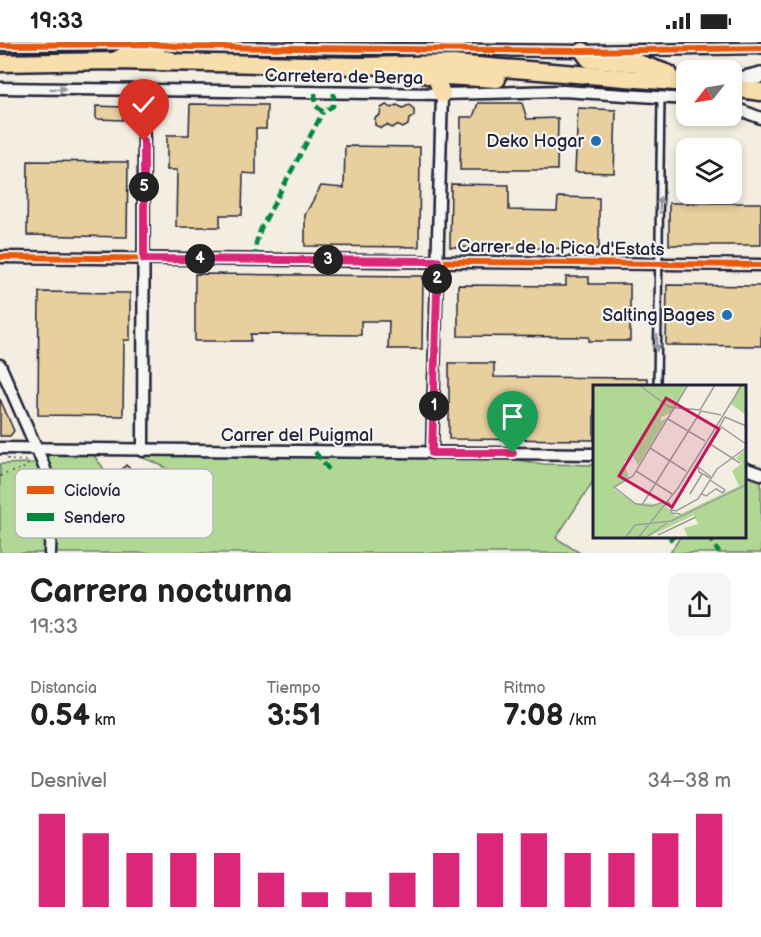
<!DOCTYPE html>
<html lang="es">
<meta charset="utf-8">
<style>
body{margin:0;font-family:"Balsamiq Sans",sans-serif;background:#f6f6f6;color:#222;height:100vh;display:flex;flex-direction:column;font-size:22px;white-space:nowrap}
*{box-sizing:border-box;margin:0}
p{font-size:20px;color:#767676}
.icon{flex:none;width:33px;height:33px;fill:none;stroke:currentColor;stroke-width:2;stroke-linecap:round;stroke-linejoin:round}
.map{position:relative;height:511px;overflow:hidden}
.panel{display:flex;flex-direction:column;background:#fff;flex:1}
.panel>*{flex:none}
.needle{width:39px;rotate:239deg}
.tools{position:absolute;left:676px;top:18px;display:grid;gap:12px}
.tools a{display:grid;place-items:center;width:66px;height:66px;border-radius:12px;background:#fff;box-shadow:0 3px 9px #0003;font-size:30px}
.pin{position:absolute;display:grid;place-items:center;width:51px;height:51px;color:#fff;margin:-62px -26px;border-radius:50% 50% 50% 0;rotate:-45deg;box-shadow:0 0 6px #0007}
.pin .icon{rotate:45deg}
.km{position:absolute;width:30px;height:30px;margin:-15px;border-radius:50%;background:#222;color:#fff;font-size:16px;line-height:30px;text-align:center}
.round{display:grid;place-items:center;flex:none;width:63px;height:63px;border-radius:12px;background:#f6f6f6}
.summary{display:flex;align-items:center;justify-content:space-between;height:102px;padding:0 30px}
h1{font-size:33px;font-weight:800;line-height:45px}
.stats{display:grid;grid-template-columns:repeat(3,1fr);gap:9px;height:102px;padding:6px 30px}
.stats div{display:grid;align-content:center}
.stats b{font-size:30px;font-weight:800}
.stats small{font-size:16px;font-weight:400}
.stats p{font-size:16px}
.chart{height:168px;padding:12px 30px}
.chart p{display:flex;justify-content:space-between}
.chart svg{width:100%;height:108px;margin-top:6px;stroke:#db2777;stroke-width:6}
.status{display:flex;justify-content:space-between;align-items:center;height:42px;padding:0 30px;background:#fff;direction:ltr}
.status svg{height:16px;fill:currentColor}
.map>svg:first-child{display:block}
.green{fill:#b0d894;stroke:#697d68;stroke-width:1.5}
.building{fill:#e8cf9e;stroke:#22223b;stroke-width:1.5}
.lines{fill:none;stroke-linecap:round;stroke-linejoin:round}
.lane-casing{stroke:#22223b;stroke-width:10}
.street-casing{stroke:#22223b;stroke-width:15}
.secondary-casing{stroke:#22223b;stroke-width:20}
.primary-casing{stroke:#22223b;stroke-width:21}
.path{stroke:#22223b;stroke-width:1.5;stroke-dasharray:1.5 4.5;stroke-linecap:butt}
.lane{stroke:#f6f6f2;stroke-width:5}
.street{stroke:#f6f6f2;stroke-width:10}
.secondary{stroke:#f6f6f2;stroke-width:15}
.primary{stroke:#f8deab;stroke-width:16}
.quiet{stroke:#00873e;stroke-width:4.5;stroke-dasharray:9 4.5;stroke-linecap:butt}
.cycleway-casing{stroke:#f6f6f2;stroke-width:10}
.cycleway{stroke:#e8590c;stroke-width:6}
.oneway{fill:#9797a0}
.route-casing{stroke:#fff;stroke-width:12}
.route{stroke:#db2777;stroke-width:8}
.poi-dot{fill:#1f6fb2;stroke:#f6f6f2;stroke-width:2}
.labels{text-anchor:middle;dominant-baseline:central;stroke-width:4.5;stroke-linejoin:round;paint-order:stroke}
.street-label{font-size:18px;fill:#22223b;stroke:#f6f6f2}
.poi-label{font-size:18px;fill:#22223b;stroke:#f6f6f2;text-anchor:end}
.inset-road{fill:none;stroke:#9f9c9f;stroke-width:1.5}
.view{fill:#c2185b;fill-opacity:0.15;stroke:#c2185b;stroke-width:3}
.inset-edge{fill:none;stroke:#22223b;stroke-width:3}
.key{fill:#f6f6f2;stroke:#b6b6bb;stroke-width:1.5}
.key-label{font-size:16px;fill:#22223b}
</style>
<div class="status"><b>19:33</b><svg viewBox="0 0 49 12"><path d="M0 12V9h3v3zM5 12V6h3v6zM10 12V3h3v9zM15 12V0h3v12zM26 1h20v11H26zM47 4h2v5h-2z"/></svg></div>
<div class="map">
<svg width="761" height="511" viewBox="0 0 761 511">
<rect width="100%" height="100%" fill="#f3eee1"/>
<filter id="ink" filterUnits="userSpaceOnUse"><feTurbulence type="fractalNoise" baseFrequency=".0167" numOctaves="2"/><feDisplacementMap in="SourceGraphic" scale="12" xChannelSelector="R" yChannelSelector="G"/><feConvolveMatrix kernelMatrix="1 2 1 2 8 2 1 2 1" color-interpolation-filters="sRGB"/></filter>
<g filter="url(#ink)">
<!-- green -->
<g class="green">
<path d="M48,409L91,410C111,434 126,467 162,465C170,465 177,465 185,461C199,435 159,422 141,415V411L492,414L543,422L594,423V438L556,496L580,511H0V422L33,421Z"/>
<polygon points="745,431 761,438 761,511 670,511 680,495 744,494"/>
</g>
<!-- building -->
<g class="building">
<polygon points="478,61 522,61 527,77 558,76 557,128 460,128 461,75 473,75"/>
<polygon points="190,62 267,63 266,87 256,87 256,132 243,131 242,173 220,173 220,185 176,185 177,128 167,128 167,93 189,93"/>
<polygon points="386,63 392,66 397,63 403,66 409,63 414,67 414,74 409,77 408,83 403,86 397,83 392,86 387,83 381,86 375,83 375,76 380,73 381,66"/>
<polygon points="96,64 123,65 123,78 96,77"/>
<polygon points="578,66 616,68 614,131 575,130"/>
<polygon points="345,104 420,105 419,205 305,204 305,173 321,144 344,146"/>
<polygon points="28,119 128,120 127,195 27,193"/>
<polygon points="451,142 509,143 509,168 557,169 558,155 599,156 599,207 450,205"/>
<rect x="669" y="161" width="92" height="42"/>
<polygon points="195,232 423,234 422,307 388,307 389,279 361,279 361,293 251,292 251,299 195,299"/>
<polygon points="566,235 589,235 589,242 630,242 630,299 589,299 589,295 458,294 458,243 566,244"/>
<polygon points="667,243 761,244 761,304 666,303"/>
<polygon points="39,250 130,251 130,298 124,298 123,374 38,373"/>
<polygon points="449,321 494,321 494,335 647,336 647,345 594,345 594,398 449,397"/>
<polygon points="0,357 14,389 10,394 0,394"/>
<polygon points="126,423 137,433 141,429 152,439 137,456 115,435"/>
</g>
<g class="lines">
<defs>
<polyline id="lane" points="657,344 661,55"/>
<g id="street">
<polyline points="0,3 152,2 187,5 583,9 761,6"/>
<polyline points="0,46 442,52 563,49 687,57"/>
<polyline points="732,65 761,76"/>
<polyline points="0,215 761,223"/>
<polyline points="0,323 42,419 52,447 50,511"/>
<polyline points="0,406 594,412"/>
<polyline points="143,409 144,49"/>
<polyline points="432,411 442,52"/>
<polyline points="744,426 761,432"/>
</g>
<polyline id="secondary" points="732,40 761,33"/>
<g id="primary">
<polyline points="583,9 589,17 638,21 669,32"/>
<polyline points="114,19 133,10 143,2 162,17 171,18"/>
<polyline points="0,21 113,19 360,24 453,22 687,41"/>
<polyline points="429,28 435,33 442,52"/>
<polyline points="427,33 497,37"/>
<polyline points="732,46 761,50"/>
</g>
</defs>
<!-- lane casing -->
<use href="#lane" class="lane-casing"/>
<!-- street casing -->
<use href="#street" class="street-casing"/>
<!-- secondary casing -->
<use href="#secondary" class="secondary-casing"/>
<!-- primary casing -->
<use href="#primary" class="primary-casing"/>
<!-- path -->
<g class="path">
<polyline points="8,416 8,418 28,419"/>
<polyline points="0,434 27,425 29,420"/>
</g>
<!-- lane -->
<use href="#lane" class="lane"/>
<!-- street -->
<use href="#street" class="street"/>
<!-- secondary -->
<use href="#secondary" class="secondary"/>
<!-- primary -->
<use href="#primary" class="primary"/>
<!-- quiet -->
<g class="quiet">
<polyline points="315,51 316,64 323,70 333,64 334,51"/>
<polyline points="255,218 256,201 261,186 323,70"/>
<polyline points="315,410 330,429"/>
<polyline points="708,494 719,511"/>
<polyline points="669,498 675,494"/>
</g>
<defs>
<g id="cycleway">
<polyline points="0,3 152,2 187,5 583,9 761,6"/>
<polyline points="0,215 761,223"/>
</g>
</defs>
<!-- cycleway casing -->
<use href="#cycleway" class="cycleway-casing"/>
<!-- cycleway -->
<use href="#cycleway" class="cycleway"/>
</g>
<!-- one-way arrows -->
<defs><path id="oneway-solid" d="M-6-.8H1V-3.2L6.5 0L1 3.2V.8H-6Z" transform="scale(1.5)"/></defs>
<g class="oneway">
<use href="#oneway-solid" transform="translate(58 47) rotate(1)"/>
<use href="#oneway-solid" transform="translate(660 163) rotate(-89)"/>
<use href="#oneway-solid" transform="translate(657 301) rotate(91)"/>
</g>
</g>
<g class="lines" filter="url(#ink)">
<defs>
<polyline id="route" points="144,99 144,217 438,219 432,411 513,411"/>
</defs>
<!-- route casing -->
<use href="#route" class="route-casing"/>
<!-- route -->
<use href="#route" class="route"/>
</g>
<!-- markers -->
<g class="poi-dot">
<circle cx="596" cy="99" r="6"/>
<circle cx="727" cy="273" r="6"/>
</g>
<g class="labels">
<!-- street labels -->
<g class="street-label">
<text transform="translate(344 35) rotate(1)">Carretera de Berga</text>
<text transform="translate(561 206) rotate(1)">Carrer de la Pica d'Estats</text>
<text x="297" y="393">Carrer del Puigmal</text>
</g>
<!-- poi labels -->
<g class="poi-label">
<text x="584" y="99">Deko Hogar</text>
<text x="715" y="273">Salting Bages</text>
</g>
</g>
<!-- overview -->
<g transform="translate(593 343)">
<rect width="153" height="153" fill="#f3eee1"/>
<path d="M0,0H94L78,28L68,32V36L74,33L45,80L40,71L31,77L36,93L21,104L41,118L71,119L83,131L146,101L139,86L149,78L143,73L153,64V149L150,153H95L91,143L105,139L101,130L53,153H0ZM146,0H153V30L138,19Z" fill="#b0d894"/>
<path class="inset-road" d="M46,0L76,22L107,25M107,25L122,0M108,26L128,30M75,34L112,56M127,41L153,59M153,41L132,32L78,125L83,126L105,114L124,84L153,63M117,59L147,78M57,63L93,86M105,82L117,91V93L106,87ZM43,86L79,109M117,95L132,105L130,108L123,104M97,109L109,89M109,109L113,111L124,103M71,117L59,121L43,119L21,102L40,91L95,0M76,117L79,128L88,129M49,120L108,26M65,150L103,132M32,153L42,140L78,136L153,100M45,153L85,103L149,0M52,153L74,138"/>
<path class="view" d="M73,13L126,44L79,122L26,91Z"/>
<rect width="153" height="153" class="inset-edge"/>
</g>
<!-- legend -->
<rect x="15" y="427" width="198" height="69" rx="9" class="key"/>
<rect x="27" y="444" width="27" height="8" fill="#e8590c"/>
<rect x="27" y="471" width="27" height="8" fill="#00873e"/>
<g class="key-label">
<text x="64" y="454">Ciclovía</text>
<text x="64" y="481">Sendero</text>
</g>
</svg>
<div class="tools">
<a><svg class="needle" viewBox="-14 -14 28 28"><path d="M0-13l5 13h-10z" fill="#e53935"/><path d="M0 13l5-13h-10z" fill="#767676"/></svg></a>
<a><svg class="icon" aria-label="layers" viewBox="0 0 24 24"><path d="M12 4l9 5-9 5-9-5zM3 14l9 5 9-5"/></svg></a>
</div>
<div class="pin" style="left:513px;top:411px;background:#1e9e55"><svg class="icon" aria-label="arrive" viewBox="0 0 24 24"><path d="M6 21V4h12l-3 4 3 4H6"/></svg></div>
<div class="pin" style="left:144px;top:99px;background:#d93025"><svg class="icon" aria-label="check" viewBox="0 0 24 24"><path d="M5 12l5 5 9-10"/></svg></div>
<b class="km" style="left:434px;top:364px">1</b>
<b class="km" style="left:437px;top:237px">2</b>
<b class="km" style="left:328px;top:218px">3</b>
<b class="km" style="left:200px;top:217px">4</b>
<b class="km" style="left:144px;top:145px">5</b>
</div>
<section class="panel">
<div class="summary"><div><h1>Carrera nocturna</h1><p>19:33</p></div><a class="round"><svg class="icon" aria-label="share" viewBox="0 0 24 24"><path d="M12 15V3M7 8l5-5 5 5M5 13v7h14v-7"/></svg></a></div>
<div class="stats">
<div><p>Distancia</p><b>0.54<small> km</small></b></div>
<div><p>Tiempo</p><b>3:51</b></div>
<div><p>Ritmo</p><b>7:08<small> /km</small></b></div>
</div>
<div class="chart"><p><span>Desnivel</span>34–38 m</p>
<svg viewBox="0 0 160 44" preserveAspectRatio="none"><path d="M5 44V6M15 44V14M25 44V22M35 44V22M45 44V22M55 44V30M65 44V38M75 44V38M85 44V30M95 44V22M105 44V14M115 44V14M125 44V22M135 44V22M145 44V14M155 44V6"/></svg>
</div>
</section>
